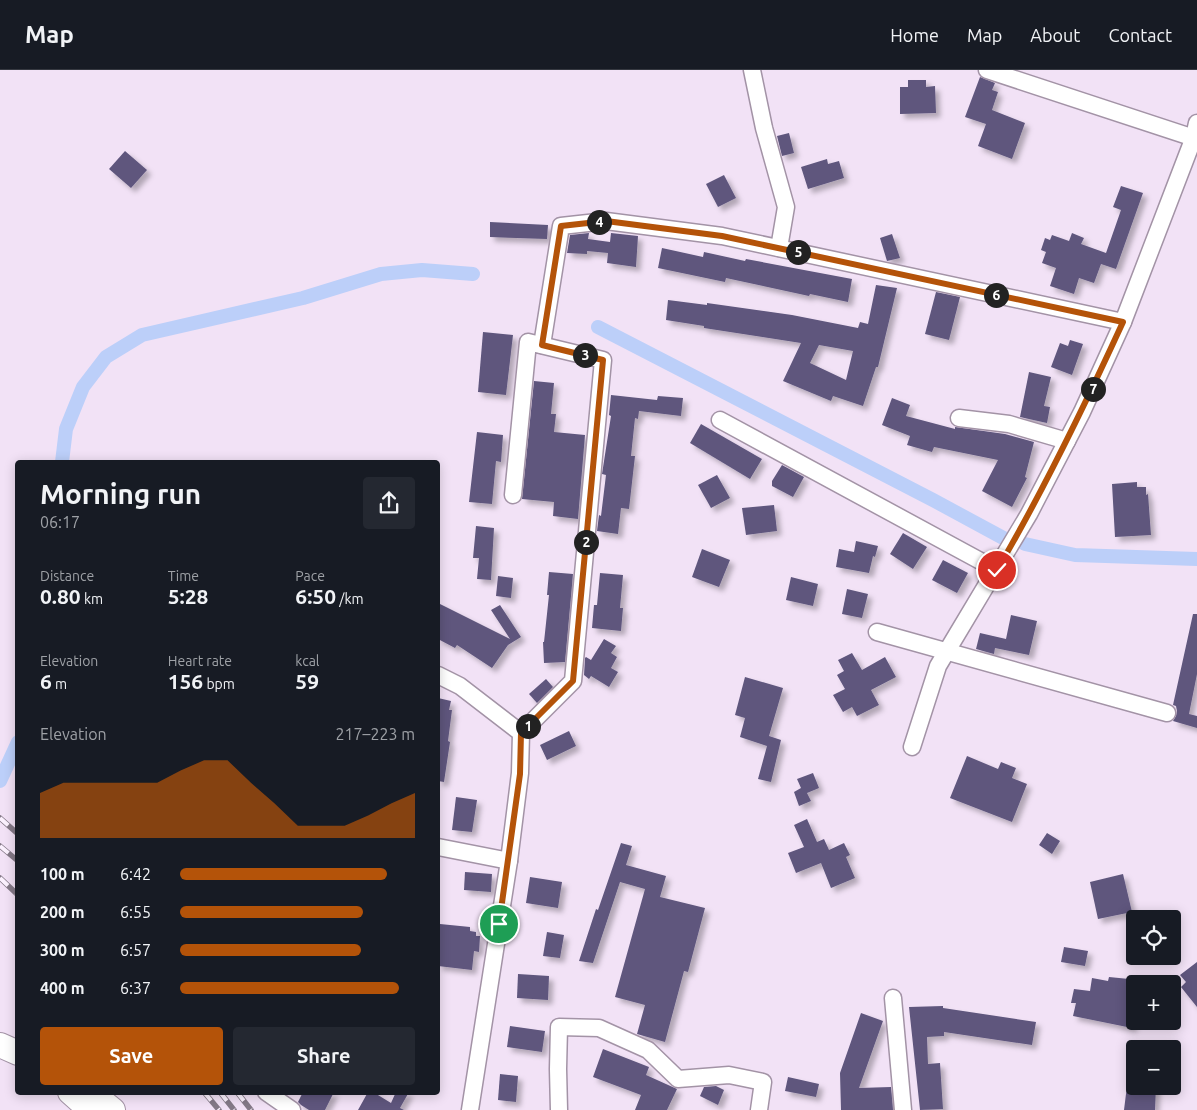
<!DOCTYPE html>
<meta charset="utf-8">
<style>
body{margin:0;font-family:Ubuntu,sans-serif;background:#242831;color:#f1f3f6;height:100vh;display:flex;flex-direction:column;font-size:19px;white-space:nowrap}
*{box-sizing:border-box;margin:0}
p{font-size:16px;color:#9ea1a6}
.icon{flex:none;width:28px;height:28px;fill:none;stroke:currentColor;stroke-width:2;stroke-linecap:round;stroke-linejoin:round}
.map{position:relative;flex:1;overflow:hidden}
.sheet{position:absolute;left:15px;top:390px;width:425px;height:635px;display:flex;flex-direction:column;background:#171b24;border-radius:5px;box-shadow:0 2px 12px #0003}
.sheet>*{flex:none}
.buttons{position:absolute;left:1126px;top:840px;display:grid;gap:10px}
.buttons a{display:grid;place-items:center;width:55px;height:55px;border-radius:5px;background:#171b24;box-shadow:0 2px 12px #0003;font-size:25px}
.pin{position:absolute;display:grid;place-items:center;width:42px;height:42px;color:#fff;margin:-21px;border:2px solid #fff;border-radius:50%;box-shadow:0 1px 5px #0007}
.km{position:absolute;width:25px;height:25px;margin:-12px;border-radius:50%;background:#222;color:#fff;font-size:14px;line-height:25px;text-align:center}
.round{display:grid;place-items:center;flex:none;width:52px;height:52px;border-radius:5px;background:#242831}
.head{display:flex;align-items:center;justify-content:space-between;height:85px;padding:0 25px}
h1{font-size:28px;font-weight:600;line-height:38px}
.stats{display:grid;grid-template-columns:repeat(3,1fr);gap:8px;height:85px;padding:5px 25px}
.stats div{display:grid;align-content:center}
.stats b{font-size:21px;font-weight:600}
.stats small{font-size:14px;font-weight:400}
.stats p{font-size:14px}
.chart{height:140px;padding:10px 25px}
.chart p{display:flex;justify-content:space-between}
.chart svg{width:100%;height:90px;margin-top:5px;fill:#b45309;opacity:.7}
.primary-button{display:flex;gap:10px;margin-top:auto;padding:10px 25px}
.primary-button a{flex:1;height:58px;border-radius:5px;background:#b45309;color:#fff;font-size:20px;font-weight:600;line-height:58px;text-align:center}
.primary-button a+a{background:#242831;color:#f1f3f6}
ul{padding:0 25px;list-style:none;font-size:16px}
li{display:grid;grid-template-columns:80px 60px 1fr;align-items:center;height:38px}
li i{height:12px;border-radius:6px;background:#b45309}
header{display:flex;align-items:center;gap:30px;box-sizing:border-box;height:70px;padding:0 25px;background:#171b24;border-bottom:1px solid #363941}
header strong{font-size:24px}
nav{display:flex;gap:28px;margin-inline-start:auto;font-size:18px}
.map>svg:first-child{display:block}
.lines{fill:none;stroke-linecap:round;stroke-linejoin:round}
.canal{stroke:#bccff9;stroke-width:14}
.building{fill:#5e567d;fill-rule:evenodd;filter:url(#shadow)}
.minor-casing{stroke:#a393a6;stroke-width:19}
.highway-casing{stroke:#a393a6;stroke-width:26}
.minor{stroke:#fff;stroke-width:16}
.highway{stroke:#fff;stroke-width:24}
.rail-casing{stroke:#847987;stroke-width:5.5}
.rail{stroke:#fbf1fe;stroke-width:4;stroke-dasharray:11;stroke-linecap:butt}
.route-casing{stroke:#fff;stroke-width:10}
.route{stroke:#b45309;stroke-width:6}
</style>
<header>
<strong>Map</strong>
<nav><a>Home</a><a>Map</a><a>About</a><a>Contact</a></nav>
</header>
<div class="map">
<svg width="1197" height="1040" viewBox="0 0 1197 1040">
<defs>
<filter id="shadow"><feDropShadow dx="4.5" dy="4.5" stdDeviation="2.5" flood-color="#0004"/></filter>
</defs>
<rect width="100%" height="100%" fill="#f2e2f6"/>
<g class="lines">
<!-- canal -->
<g class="canal">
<polyline points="598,257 933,430 1007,470"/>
<polyline points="62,392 66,359 83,317 106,287 142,265 303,228 381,204 422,200 473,204"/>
<polyline points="1025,474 1075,485 1197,489"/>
<polyline points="0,711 18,672"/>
</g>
</g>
<!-- building -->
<g class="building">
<polygon points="980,7 995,13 992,20 998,22 992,40 1025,53 1012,89 978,76 986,54 965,47"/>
<polygon points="908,10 926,10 926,17 935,16 936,43 900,44 900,17 908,17"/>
<polygon points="789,63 794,83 782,86 777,66"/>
<polygon points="125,81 147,100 131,118 109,99"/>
<polygon points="827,89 828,94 839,91 844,108 808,119 801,97"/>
<polygon points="724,105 736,128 718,137 706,114"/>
<polygon points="1121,116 1143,123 1116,199 1101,194 1094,213 1079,208 1074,224 1050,216 1056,198 1042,193 1046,182 1041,180 1045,168 1050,170 1052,165 1069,171 1072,163 1084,168 1081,174 1106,183 1121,140 1113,137"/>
<polygon points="490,152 548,155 547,169 490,167"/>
<polygon points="589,163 588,169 610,172 611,163 638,166 636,197 607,193 608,183 587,181 587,184 567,183 570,165"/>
<polygon points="892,164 900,188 887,191 880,168"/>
<polygon points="662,178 703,187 704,182 745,191 746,189 852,209 848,232 810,224 809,226 726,208 725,212 658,198"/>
<path d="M876,215L897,218L878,297H876L863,336L833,326L831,331L783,311L801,273L704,258V256L666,250L668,230L707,235V233L792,245L858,258L860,252L868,254ZM819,275L853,281L846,310L810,293Z"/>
<polygon points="936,222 960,227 949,270 925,264"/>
<polygon points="483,262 513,265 506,325 478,322"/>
<polygon points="1070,270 1083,274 1072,305 1051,297 1060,273 1068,276"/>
<polygon points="1029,302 1051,307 1044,336 1050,337 1047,353 1020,347"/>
<polygon points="534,311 554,313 551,344 556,344 554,362 585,365 578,449 553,446 554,432 522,429"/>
<polygon points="611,325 657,330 658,326 683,328 681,346 639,341 638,349 635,348 631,386 635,386 629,439 621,438 618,464 597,461 599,445 601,446 606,405 602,404 611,346 609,345"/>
<polygon points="892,328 910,335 906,346 955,359 955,357 1005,364 1034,372 1025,407 1027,408 1012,437 982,421 998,390 934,377 932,382 907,375 910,366 882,355"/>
<polygon points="701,354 762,389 750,409 690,373"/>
<polygon points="477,362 503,365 501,392 496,391 492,434 469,432"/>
<polygon points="782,395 804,407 793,427 772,416 772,411"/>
<polygon points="717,405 730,428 711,438 698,415"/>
<polygon points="1137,412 1137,417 1146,417 1146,425 1148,424 1151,465 1115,467 1112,414"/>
<polygon points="774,435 777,461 746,465 742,438"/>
<polygon points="476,456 494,458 491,510 477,509 479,488 473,488"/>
<polygon points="903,463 927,477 913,499 890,484"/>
<polygon points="856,471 878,476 875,487 873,486 869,503 836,497 839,479 854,482"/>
<polygon points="702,479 730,490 719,517 692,507"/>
<polygon points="943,490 968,503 957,523 932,510"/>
<polygon points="549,502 573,504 565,592 544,593 543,572 544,572 549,525 547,525"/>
<polygon points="600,503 623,505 620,538 623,538 621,561 592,558 594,535 597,535"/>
<polygon points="498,506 513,508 511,528 496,526"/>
<polygon points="791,507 818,514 813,536 786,530"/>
<polygon points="847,519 868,524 862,548 842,544"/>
<polygon points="438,533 510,569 491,540 500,535 521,567 508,575 492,598 457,575 455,578 438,569"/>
<polygon points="1193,544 1197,544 1197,604 1189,644 1197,646 1197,658 1173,651 1176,646 1177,641 1176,636 1173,635"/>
<polygon points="1011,545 1037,551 1029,585 995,578 994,584 976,579 980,563 1006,569"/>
<polygon points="604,569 616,576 611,583 617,587 611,598 618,602 609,617 591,606 589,609 584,605 585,588 586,587 591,590"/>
<polygon points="852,583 862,600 885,587 896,607 871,620 879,635 857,646 852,637 843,642 833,625 845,619 837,605 844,601 838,590"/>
<polygon points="745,607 783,618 769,666 781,670 771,712 758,709 767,676 740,667 745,648 735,645"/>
<polygon points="546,609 553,617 537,633 529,624"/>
<polygon points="438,628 451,631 449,640 452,640 448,671 450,672 444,712 438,711"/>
<polygon points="569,661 576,676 547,690 540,675"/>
<polygon points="967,686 998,699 1001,692 1016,698 1012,708 1027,714 1012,752 950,728"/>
<polygon points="813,703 819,718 807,723 811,731 799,736 794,722 801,718 797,709"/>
<polygon points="456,727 477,730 472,762 452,760"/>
<polygon points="807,749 817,772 824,769 829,780 844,773 850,785 846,787 855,808 831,818 821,793 796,803 788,783 804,777 794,755"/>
<polygon points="1047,763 1060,771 1052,784 1039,775"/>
<polygon points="621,773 632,776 626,795 666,806 660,827 705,838 688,902 684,901 665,972 637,964 645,935 615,927 645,819 620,812 593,893 579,891 596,839 598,840"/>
<polygon points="465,802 492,804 491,822 464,820"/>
<polygon points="1123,804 1132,842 1098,849 1090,812"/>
<polygon points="530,807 562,812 558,838 526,833"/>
<polygon points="440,854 470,857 470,861 476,862 476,866 480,866 479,882 474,881 472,900 438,896"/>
<polygon points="547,862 564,865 560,888 543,886"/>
<polygon points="1064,877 1088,881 1085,896 1061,892"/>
<polygon points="1197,892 1197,937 1181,917 1186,912 1180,905"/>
<polygon points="518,904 549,906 548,930 517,928"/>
<polygon points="1109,907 1129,909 1126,927 1135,928 1135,942 1132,958 1073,946 1076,933 1071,933 1074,919 1090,921 1092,908 1108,911"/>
<polygon points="943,936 943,938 1036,952 1032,975 944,962 944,966 927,967 928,994 940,993 943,1039 920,1040 909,937"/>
<polygon points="861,943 883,951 859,1018 891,1017 893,1040 841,1040 840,1003"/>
<polygon points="510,956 545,961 542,982 507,977"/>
<polygon points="603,979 649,997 646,1005 677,1019 667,1040 635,1040 641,1025 593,1007"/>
<polygon points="500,1004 518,1006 516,1032 498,1030"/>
<polygon points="788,1007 819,1014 816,1027 785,1021"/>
<polygon points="716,1016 724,1020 718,1035 700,1026 704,1017"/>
<polygon points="1127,1016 1156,1016 1155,1040 1124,1040"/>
<polygon points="303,1022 334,1022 325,1040 309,1040 301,1035 298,1032"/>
<polygon points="368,1022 373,1022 391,1033 396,1022 409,1022 400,1038 404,1040 358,1040"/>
</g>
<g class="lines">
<defs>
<g id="minor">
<polyline points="752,0 764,58 786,137 779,178"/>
<polyline points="987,0 1197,69"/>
<polyline points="542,275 561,156 606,151 722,166 1123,252"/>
<polyline points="959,348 1009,354 1067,371"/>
<polyline points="720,350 997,500"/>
<polyline points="513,425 528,272 603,290 573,611 521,663"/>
<polyline points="877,562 1167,643"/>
<polyline points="438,605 460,616 521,663 520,703 509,791 470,1040"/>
<polyline points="912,677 938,596 1029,444 1082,342 1123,252 1194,67 1197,53"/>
<polyline points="438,777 509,791"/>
<polyline points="893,928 903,1040"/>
<polyline points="266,1022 292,1040"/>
<polyline points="559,1040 558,999 559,957 599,958 648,980 678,1009 729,1005 763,1012 759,1040"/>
</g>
<g id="highway">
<polyline points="0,975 18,983"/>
<polyline points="70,1022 90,1040"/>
<polyline points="91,1022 113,1040"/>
</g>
</defs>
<!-- minor casing -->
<use href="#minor" class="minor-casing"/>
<!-- highway casing -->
<use href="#highway" class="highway-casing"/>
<!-- minor -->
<use href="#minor" class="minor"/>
<!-- highway -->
<use href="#highway" class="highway"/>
<defs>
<g id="rail">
<polyline points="0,748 18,764"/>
<polyline points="0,776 18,791"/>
<polyline points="0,808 18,825"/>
<polyline points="204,1022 219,1040"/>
<polyline points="220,1022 234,1040"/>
<polyline points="237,1022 251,1040"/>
</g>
</defs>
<!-- rail casing -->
<use href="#rail" class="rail-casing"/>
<!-- rail -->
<use href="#rail" class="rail"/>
</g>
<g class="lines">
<defs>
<path id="route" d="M499,854L520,704L521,663L573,611L603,290L542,275L561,156L606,151L722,166L1123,252C1084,337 1044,420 997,500"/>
</defs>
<!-- route casing -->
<use href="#route" class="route-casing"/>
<!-- route -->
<use href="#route" class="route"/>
</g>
</svg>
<div class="buttons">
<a><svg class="icon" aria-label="locate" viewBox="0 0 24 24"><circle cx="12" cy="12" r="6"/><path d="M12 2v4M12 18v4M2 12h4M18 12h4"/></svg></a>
<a>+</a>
<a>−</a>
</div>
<div class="pin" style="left:499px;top:854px;background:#1e9e55"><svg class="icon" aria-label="arrive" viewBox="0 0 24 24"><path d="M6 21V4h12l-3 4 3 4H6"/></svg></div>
<div class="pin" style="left:997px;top:500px;background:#d93025"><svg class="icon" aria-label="check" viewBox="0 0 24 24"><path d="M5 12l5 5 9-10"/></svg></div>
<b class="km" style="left:528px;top:656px">1</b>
<b class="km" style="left:586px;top:472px">2</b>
<b class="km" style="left:585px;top:285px">3</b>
<b class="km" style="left:599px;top:152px">4</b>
<b class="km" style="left:798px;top:182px">5</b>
<b class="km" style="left:996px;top:225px">6</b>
<b class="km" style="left:1093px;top:319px">7</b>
<section class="sheet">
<div class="head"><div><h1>Morning run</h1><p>06:17</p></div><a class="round"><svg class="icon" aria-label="share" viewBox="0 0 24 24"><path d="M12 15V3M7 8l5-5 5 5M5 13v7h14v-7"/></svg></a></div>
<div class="stats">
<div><p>Distance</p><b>0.80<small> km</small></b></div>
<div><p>Time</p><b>5:28</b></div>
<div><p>Pace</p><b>6:50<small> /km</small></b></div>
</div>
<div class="stats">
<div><p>Elevation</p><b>6<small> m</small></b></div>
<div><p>Heart rate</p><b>156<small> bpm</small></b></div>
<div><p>kcal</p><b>59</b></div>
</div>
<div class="chart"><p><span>Elevation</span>217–223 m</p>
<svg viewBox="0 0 160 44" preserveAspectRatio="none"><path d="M0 44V22L10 17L20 17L30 17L40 17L50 17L60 11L70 6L80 6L90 17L100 27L110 38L120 38L130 38L140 33L150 27L160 22V44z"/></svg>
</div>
<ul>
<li><b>100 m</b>6:42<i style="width:88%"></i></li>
<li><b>200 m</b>6:55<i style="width:78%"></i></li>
<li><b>300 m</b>6:57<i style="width:77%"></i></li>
<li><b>400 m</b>6:37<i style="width:93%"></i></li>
</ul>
<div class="primary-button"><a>Save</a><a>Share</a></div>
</section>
</div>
